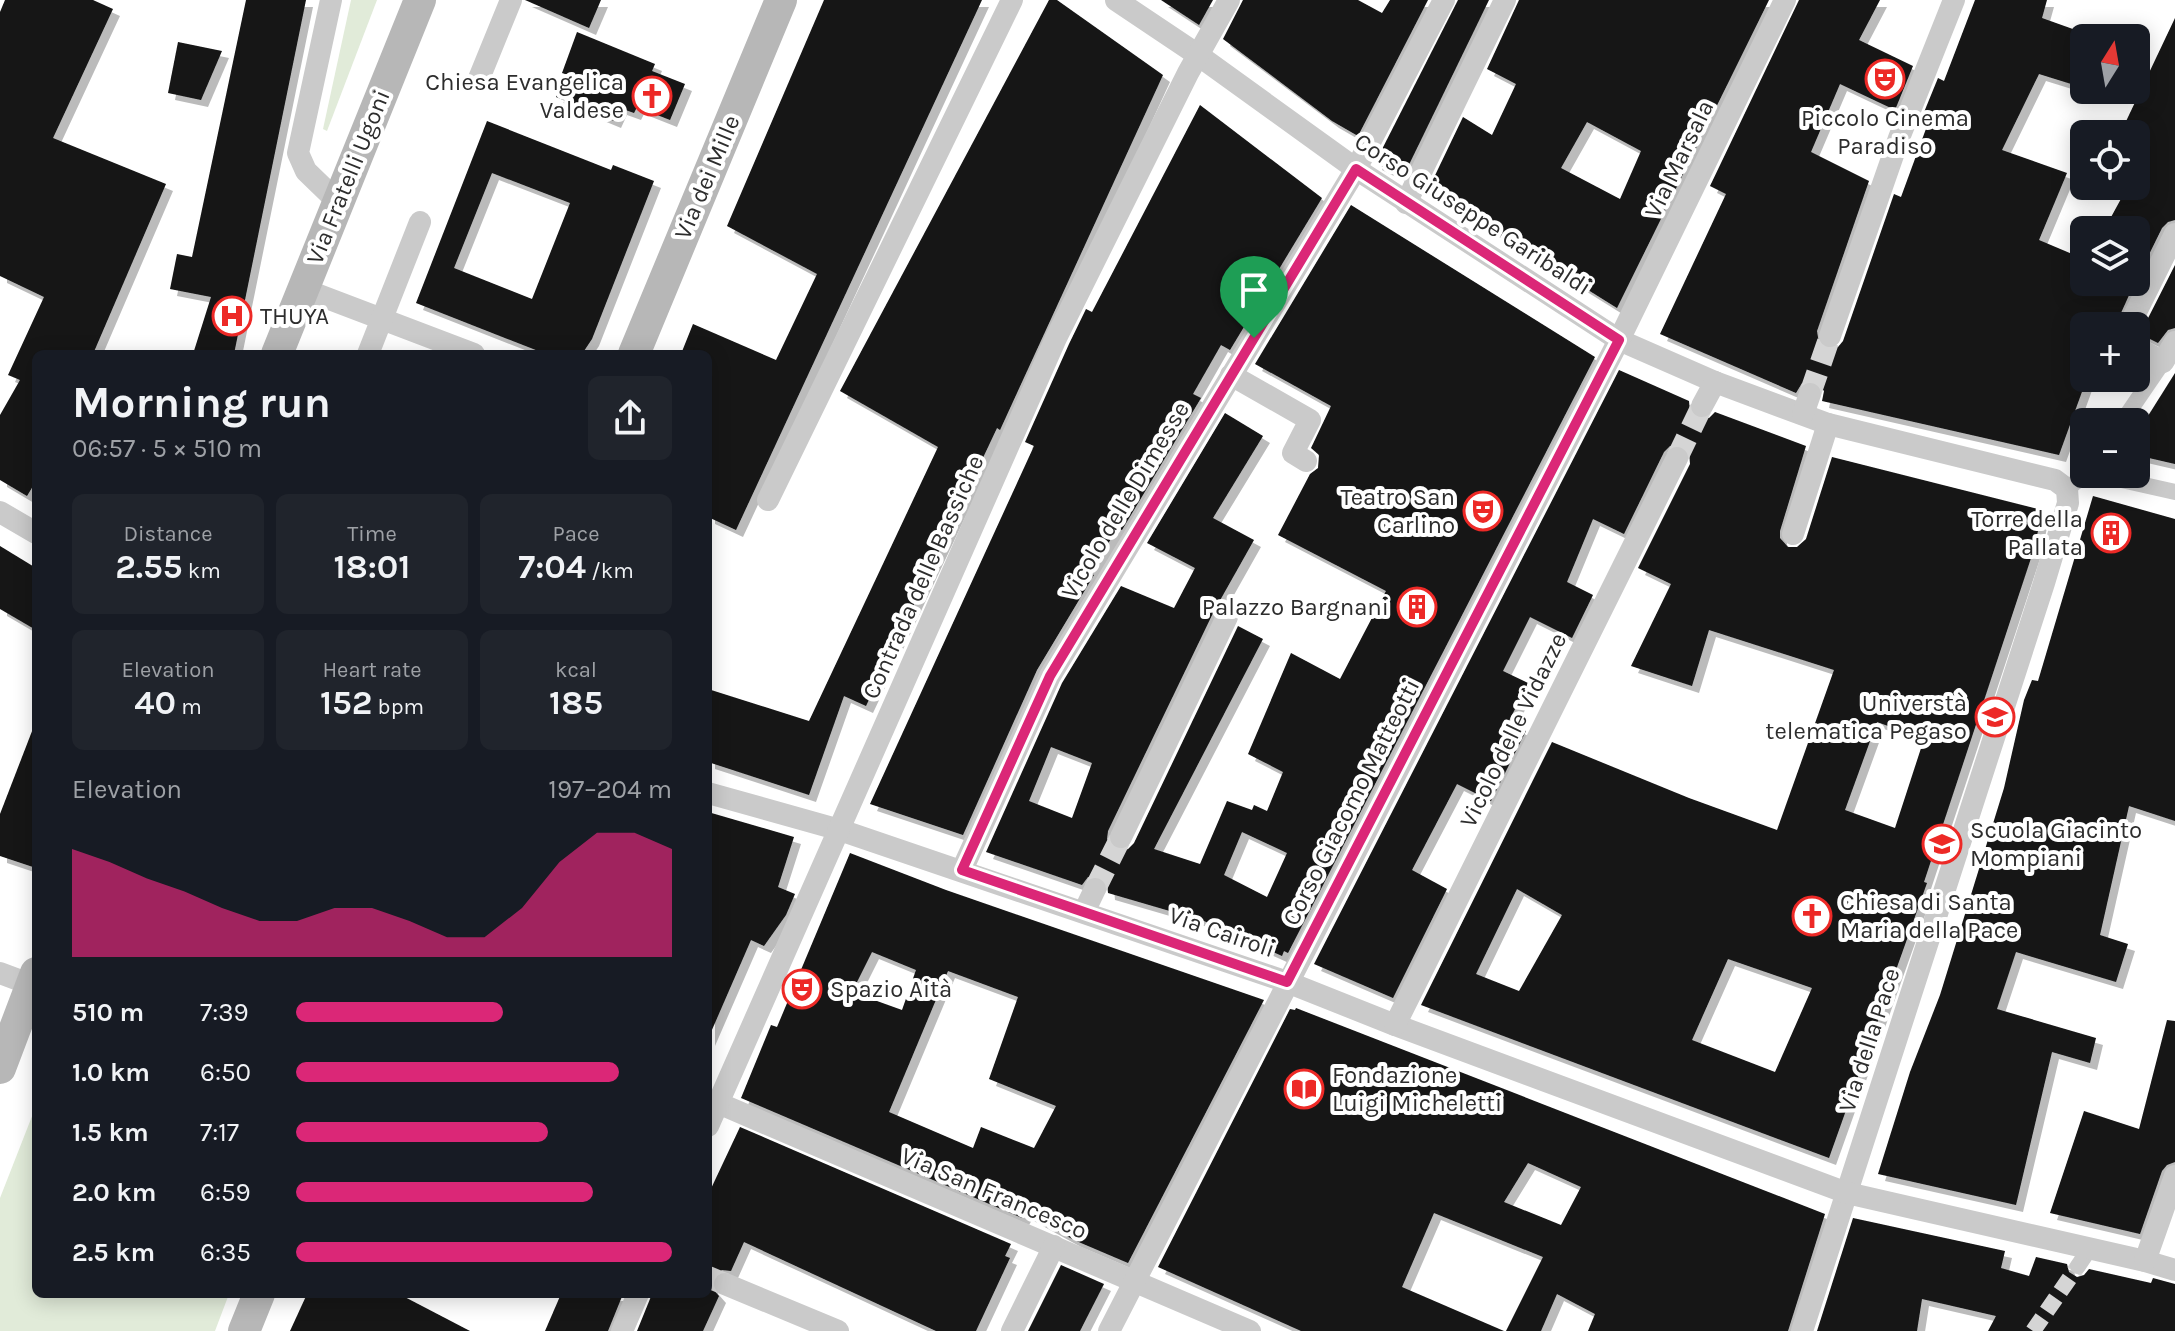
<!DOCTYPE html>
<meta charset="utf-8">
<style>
body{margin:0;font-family:Karla,sans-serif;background:#20242c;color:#f1f3f6;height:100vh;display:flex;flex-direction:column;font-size:30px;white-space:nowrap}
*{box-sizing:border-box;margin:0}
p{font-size:26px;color:#9ea1a6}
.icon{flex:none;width:44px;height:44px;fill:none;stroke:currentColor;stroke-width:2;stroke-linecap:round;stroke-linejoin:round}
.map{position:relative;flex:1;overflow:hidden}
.side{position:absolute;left:32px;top:350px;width:680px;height:948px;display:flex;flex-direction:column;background:#171b24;border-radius:12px;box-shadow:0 4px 20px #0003}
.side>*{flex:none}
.needle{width:52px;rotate:11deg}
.controls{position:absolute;left:2070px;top:24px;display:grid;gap:16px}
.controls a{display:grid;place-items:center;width:80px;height:80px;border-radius:12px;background:#171b24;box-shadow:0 4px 20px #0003;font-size:40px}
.pin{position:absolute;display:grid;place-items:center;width:68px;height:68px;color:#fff;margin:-82px -34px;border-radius:50% 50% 50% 0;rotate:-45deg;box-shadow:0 0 8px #0007}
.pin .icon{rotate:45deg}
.round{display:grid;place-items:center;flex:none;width:84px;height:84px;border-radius:12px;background:#20242c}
.overview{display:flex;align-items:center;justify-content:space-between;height:136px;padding:0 40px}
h1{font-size:44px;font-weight:700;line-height:60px}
.figures{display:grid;grid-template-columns:repeat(3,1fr);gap:12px;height:136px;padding:8px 40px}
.figures div{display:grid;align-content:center;border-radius:12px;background:#20242c;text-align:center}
.figures b{font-size:34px;font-weight:700}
.figures small{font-size:22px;font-weight:400}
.figures p{font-size:22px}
.chart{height:224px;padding:16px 40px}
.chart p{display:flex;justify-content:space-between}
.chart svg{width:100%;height:144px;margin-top:8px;fill:#db2777;opacity:.7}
ul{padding:0 40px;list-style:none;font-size:26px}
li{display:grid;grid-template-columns:128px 96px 1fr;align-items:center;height:60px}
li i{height:20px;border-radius:10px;background:#db2777}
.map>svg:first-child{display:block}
.green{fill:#e1ebd9}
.building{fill:#141414;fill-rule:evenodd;filter:url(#shadow)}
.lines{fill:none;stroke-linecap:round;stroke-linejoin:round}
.pedestrian-tunnel{stroke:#d5d5d5;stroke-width:16;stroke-dasharray:16 8;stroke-linecap:butt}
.minor-tunnel{stroke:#d5d5d5;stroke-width:22;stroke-dasharray:22 11;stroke-linecap:butt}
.pedestrian{stroke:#cacaca;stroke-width:16}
.minor{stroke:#cacaca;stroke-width:22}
.secondary{stroke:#b7b7b7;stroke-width:32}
.route-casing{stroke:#fff;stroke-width:16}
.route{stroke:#db2777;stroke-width:10}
.labels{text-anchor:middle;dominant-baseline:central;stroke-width:8;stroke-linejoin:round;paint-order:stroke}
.poi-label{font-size:24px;fill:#2d2d2d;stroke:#fff;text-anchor:end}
.street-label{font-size:24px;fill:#2d2d2d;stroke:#fff}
</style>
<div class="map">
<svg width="2175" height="1331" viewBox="0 0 2175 1331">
<defs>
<filter id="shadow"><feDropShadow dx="7" dy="7" stdDeviation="0" flood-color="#0004"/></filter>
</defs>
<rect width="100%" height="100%" fill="#fff"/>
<!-- green -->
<g class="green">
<polygon points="351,0 377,0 327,131 323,129"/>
<polygon points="36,1106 36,1294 229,1294 215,1331 0,1331 0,1198"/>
</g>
<!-- building -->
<g class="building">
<polygon points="5,0 93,0 113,9 53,138 166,184 93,354 36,354 36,481 27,496 0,480 0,415 20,380 8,375 44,297 0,276 0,12"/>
<polygon points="246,0 306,0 234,354 193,354 211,297 170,289 177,254 192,257"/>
<polygon points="525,0 601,0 589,28"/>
<polygon points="824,0 982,0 736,530 708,517 708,354 681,354 693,324 776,360 817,274 727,226"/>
<polygon points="1049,0 1057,0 1163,75 1000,430 997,428 866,706 844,696 809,795 708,762 708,689 809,721 938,447 840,391"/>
<polygon points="1161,0 1213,0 1199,25"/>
<polygon points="1243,0 1358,0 1382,13 1390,0 1428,0 1358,136 1332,121 1223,39"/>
<polygon points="1458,0 1489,0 1403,177 1375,163"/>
<path d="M1519,0H1769L1617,308L1428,190L1463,117L1492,135L1516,84L1487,69ZM1587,122L1641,151L1620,199L1561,168Z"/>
<polygon points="1799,0 1880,0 1859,40 1913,66 1895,110 1840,84 1811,152 1869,181 1817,331 1819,344 1826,349 1838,347 1843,341 1894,194 1901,197 1927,126 1920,122 1938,78 1944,81 1975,0 2047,0 2042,18 2084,33 2084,88 2039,74 2002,150 2067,173 2039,240 2084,259 2084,282 2135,282 2116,324 2112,322 2109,326 2084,326 2082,378 2087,378 2059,455 1822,401 1824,391 1815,381 1802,383 1796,393 1660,334 1726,194 1710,186"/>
<polygon points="2175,18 2175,220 2168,222 2162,228 2136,281 2136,230 2104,230 2128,186 2136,186 2136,171 2150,146 2136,140 2136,134 2120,134"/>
<polygon points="577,32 655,64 652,71 685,84 670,120 637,107 634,113 620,108 614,121 556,97 565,74 562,73"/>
<polygon points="178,42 222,51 201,100 168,93"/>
<polygon points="1200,105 1322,198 1230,350 1221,345 1193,394 1201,398 1122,530 1117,528 1091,574 1094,575 1037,670 963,835 870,804 1034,446 1025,442 1069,344 1086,309 1092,312"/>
<path d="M487,121L611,170L613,165L654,181L592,339L582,354H546L416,303ZM492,173L570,203L532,299L454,268Z"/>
<path d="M1351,205L1595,357L1288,953L1284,951L1282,956L1204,921L1108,893L1107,882L1100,876L1088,877L1082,885L986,852L1062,683L1121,586L1174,608L1195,568L1147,543L1225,413L1263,436L1213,518L1254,540L1214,611L1108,831L1107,839L1114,849L1121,851L1128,849L1134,843L1238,626L1263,639L1154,849L1200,864L1227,801L1252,810L1254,805L1267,811L1283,772L1248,754L1291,653L1340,679L1386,591L1278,535L1310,474L1318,468L1319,455L1311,448L1331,406L1255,364ZM1051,747L1092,763L1072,818L1029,801ZM1242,832L1287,853L1267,897L1224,875Z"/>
<polygon points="2175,265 2175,328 2168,330 2158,343 2140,334"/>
<path d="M1619,370L1689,401L1690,413L1696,419L1709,418L1715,412L1806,446L1780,531V538L1788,547H1797L1806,539L1832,457L2042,510L2035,546L1924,882L1927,883L1829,1158L1421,1005L1552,742L1689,798L1777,830L1834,670L1709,630L1692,686L1631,666L1671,584L1638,568L1690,464L1689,451L1682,445L1670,446L1664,452L1624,534L1593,519L1567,582L1593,595L1572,638L1530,617L1503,671L1528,683L1508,723L1526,731L1491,801L1457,784L1412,870L1447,889L1393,998L1314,964ZM1877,722L1924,739L1895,828L1845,810ZM1517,889L1562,915L1519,991L1476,974ZM1728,959L1812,988L1775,1072L1692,1040Z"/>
<polygon points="2175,373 2175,464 2136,455 2136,435"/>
<polygon points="2093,496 2175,519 2175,821 2129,806 2100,935 2128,944 2116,982 2016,952 1997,1009 2096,1038 2090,1063 2052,1052 2016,1205 1878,1174 1910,1072 1940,995 2004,788 2024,700 2032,680 2038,681"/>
<polygon points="0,546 36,568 36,630 0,609"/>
<polygon points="34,726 36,726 36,868 0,856 0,814"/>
<polygon points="708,812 794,837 778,887 795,894 786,915 764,946 751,940 708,1039"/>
<path d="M850,853L946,890L1264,1000L1128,1263L1074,1240L1025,1213L1022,1218L741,1098L771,1025L777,1027ZM872,952L916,970L902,1010L852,992ZM948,971L1018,997L989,1079L1056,1106L1034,1148L981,1127L973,1148L889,1112Z"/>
<path d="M1296,1008L1825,1214L1788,1331H1588L1595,1314L1557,1294L1541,1331H1506L1543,1257L1434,1213L1402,1287L1504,1331H1301L1158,1267L1290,1009L1295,1010ZM1528,1163L1581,1187L1561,1225L1504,1202Z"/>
<polygon points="2167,1020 2175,1021 2175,1162 2167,1165 2162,1171 2140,1234 2050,1213 2084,1111 2139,1129"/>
<polygon points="740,1127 1011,1244 1005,1256 1010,1258 976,1331 936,1331 744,1242 731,1271 722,1270 712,1278 711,1287 719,1296 703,1331 637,1331 652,1294 708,1294 708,1195"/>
<polygon points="1853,1218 2005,1251 2001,1268 2029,1276 2036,1257 2067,1264 2069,1272 2077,1277 2084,1275 2089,1269 2151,1283 2153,1278 2175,1284 2175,1331 1988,1331 1996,1316 1922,1299 1917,1331 1817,1331"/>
<polygon points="1061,1265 1104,1284 1080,1331 1028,1331"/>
<polygon points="307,1294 399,1294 470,1331 290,1331"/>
<polygon points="561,1294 623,1294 608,1331 545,1331"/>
</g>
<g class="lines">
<!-- pedestrian-tunnel -->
<polyline class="pedestrian-tunnel" points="2033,1331 2078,1266"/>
<!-- minor-tunnel -->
<g class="minor-tunnel">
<polyline points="1810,394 1830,336"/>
<polyline points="1677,458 1702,406"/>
<polyline points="1095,889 1121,837"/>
<polyline points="708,1277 725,1284"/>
</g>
<!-- pedestrian -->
<g class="pedestrian">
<polyline points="2122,422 2163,362"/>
<polyline points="2095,474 2175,492"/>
<polyline points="2067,489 2086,474"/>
<polyline points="2078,1266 2090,1248"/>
</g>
<!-- minor -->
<g class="minor">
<polyline points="331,0 298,153 306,171 337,201"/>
<polyline points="1116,0 1198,55 1356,169 1619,340 1715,382 1828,424 2055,480 2067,489 2068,503 2044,583 1802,1331"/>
<polyline points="478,81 511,0"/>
<polyline points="1406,203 1505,0"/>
<polyline points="303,289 474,354"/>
<polyline points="2129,326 2175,234"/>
<polyline points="1830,336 1899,138 1954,0"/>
<polyline points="2136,347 2163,362 2175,342"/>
<polyline points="368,354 420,222"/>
<polyline points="1231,375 1310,420 1293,453 1306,461"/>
<polyline points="1702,406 1715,382"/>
<polyline points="1803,414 1810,394"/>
<polyline points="768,500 1012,0"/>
<polyline points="0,512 36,533"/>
<polyline points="1793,534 1828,424"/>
<polyline points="708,793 840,830 1287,982 1395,1025 1847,1193 2145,1261 2175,1270"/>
<polyline points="1121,837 1227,617"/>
<polyline points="962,870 1050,676 1356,169 1444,0"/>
<polyline points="1084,912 1095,889"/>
<polyline points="0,973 32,985"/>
<polyline points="1395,1025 1677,458"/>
<polyline points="718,1103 1250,1331"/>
<polyline points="708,1126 1056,338 1188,73 1229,0"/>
<polyline points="2145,1261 2175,1176"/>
<polyline points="725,1284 838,1331"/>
<polyline points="622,1331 638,1294"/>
<polyline points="1012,1331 1054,1246"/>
<polyline points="1109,1331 1619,340 1785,0"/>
</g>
<!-- secondary -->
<g class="secondary">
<polyline points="277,354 420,0"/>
<polyline points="634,354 781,0"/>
<polyline points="0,1068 36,973"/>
<polyline points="244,1331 259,1294"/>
</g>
</g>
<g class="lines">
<defs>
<polygon id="route" points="1356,169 1619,340 1287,982 962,870 1050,676"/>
</defs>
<!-- route casing -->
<use href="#route" class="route-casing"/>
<!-- route -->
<use href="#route" class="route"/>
</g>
<!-- icons -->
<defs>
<symbol id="theatre-ring" viewBox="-11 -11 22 22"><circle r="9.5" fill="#fff" stroke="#ed2926" stroke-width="1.5"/><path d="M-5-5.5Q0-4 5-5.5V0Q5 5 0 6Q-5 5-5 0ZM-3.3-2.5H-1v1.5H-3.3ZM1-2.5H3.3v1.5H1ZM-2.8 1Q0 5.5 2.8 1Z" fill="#ed2926"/></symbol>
<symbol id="church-ring" viewBox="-11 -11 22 22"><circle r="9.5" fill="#fff" stroke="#ed2926" stroke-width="1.5"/><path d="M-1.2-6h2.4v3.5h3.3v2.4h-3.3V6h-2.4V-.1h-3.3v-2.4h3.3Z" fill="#ed2926"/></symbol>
<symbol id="hospital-ring" viewBox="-11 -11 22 22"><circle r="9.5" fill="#fff" stroke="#ed2926" stroke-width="1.5"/><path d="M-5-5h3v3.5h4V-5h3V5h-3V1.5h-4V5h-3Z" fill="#ed2926"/></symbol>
<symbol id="building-ring" viewBox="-11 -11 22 22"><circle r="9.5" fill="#fff" stroke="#ed2926" stroke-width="1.5"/><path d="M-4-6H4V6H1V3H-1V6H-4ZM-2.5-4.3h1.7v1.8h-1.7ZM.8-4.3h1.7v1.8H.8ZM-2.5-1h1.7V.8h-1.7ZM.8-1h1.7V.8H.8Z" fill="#ed2926"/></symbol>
<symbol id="university-ring" viewBox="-11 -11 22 22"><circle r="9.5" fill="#fff" stroke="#ed2926" stroke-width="1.5"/><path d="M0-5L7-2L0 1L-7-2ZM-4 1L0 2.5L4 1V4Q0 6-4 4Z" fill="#ed2926"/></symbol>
<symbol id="school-ring" viewBox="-11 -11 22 22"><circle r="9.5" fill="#fff" stroke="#ed2926" stroke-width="1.5"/><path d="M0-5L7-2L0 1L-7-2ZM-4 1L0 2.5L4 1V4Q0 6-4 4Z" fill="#ed2926"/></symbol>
<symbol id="library-ring" viewBox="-11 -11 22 22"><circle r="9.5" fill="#fff" stroke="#ed2926" stroke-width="1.5"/><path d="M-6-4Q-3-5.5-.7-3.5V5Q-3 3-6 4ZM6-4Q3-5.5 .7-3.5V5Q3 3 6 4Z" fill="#ed2926"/></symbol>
</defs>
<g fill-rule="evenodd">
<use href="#theatre-ring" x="1863" y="57" width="44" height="44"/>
<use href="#church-ring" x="630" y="74" width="44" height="44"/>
<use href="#hospital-ring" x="210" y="294" width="44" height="44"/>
<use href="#theatre-ring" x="1461" y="489" width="44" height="44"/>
<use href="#building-ring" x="2089" y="511" width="44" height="44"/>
<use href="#building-ring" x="1395" y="585" width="44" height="44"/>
<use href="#university-ring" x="1973" y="695" width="44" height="44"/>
<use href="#school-ring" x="1920" y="822" width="44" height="44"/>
<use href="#church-ring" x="1790" y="894" width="44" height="44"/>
<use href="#theatre-ring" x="780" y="967" width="44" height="44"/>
<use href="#library-ring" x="1282" y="1067" width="44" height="44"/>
</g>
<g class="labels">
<!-- poi labels -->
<g class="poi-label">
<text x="624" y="82">Chiesa Evangelica<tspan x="624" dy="28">Valdese</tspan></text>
<text x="1885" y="118" text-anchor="middle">Piccolo Cinema<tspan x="1885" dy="28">Paradiso</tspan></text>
<text x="260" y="316" text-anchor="start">THUYA</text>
<text x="1455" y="497">Teatro San<tspan x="1455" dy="28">Carlino</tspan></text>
<text x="2083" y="519">Torre della<tspan x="2083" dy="28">Pallata</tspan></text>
<text x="1389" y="607">Palazzo Bargnani</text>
<text x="1967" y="703">Universtà<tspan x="1967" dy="28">telematica Pegaso</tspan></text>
<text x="1970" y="830" text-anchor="start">Scuola Giacinto<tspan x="1970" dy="28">Mompiani</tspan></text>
<text x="1840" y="902" text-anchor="start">Chiesa di Santa<tspan x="1840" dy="28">Maria della Pace</tspan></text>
<text x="830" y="989" text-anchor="start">Spazio Aità</text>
<text x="1332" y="1075" text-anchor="start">Fondazione<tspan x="1332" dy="28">Luigi Micheletti</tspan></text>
</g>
<!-- street labels -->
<g class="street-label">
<text transform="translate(1679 159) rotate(-64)">Via Marsala</text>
<text transform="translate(348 177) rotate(-68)">Via Fratelli Ugoni</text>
<text transform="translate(707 177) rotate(-67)">Via dei Mille</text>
<text transform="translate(1473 214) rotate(33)">Corso Giuseppe Garibaldi</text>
<text transform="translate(1125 500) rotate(-59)">Vicolo delle Dimesse</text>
<text transform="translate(923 577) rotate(-66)">Contrada delle Bassiche</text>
<text transform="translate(1513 730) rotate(-64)">Vicolo delle Vidazze</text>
<text transform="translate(1351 802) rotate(-63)">Corso Giacomo Matteotti</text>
<text transform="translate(1222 932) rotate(19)">Via Cairoli</text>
<text transform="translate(1869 1040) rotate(-72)">Via della Pace</text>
<text transform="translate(994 1193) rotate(23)">Via San Francesco</text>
</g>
</g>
</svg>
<div class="controls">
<a><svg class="needle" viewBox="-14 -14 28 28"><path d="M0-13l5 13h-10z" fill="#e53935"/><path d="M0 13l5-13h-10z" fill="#9ea1a6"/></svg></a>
<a><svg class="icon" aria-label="locate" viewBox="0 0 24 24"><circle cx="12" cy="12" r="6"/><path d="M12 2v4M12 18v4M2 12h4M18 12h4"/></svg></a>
<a><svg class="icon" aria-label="layers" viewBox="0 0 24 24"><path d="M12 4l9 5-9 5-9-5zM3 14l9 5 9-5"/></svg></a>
<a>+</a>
<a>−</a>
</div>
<div class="pin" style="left:1254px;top:338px;background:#1e9e55"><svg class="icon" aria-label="arrive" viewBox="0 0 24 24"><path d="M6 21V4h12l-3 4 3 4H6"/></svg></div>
<section class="side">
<div class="overview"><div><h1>Morning run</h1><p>06:57 · 5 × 510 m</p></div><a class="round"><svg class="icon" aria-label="share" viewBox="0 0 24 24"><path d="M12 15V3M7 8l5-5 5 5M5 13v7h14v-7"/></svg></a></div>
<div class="figures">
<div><p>Distance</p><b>2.55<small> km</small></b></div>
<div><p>Time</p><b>18:01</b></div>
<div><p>Pace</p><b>7:04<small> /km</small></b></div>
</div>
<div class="figures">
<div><p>Elevation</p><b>40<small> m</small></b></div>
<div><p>Heart rate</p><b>152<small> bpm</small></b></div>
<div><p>kcal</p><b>185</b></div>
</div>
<div class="chart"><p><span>Elevation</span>197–204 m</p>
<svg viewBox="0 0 160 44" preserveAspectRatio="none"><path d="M0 44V11L10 15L20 20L30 24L40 29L50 33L60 33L70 29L80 29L90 33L100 38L110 38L120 29L130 15L140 6L150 6L160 11V44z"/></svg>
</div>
<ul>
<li><b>510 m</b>7:39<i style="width:55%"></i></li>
<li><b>1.0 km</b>6:50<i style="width:86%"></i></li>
<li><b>1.5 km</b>7:17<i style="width:67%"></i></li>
<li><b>2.0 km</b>6:59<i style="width:79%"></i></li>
<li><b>2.5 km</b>6:35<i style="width:100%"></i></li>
</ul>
</section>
</div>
